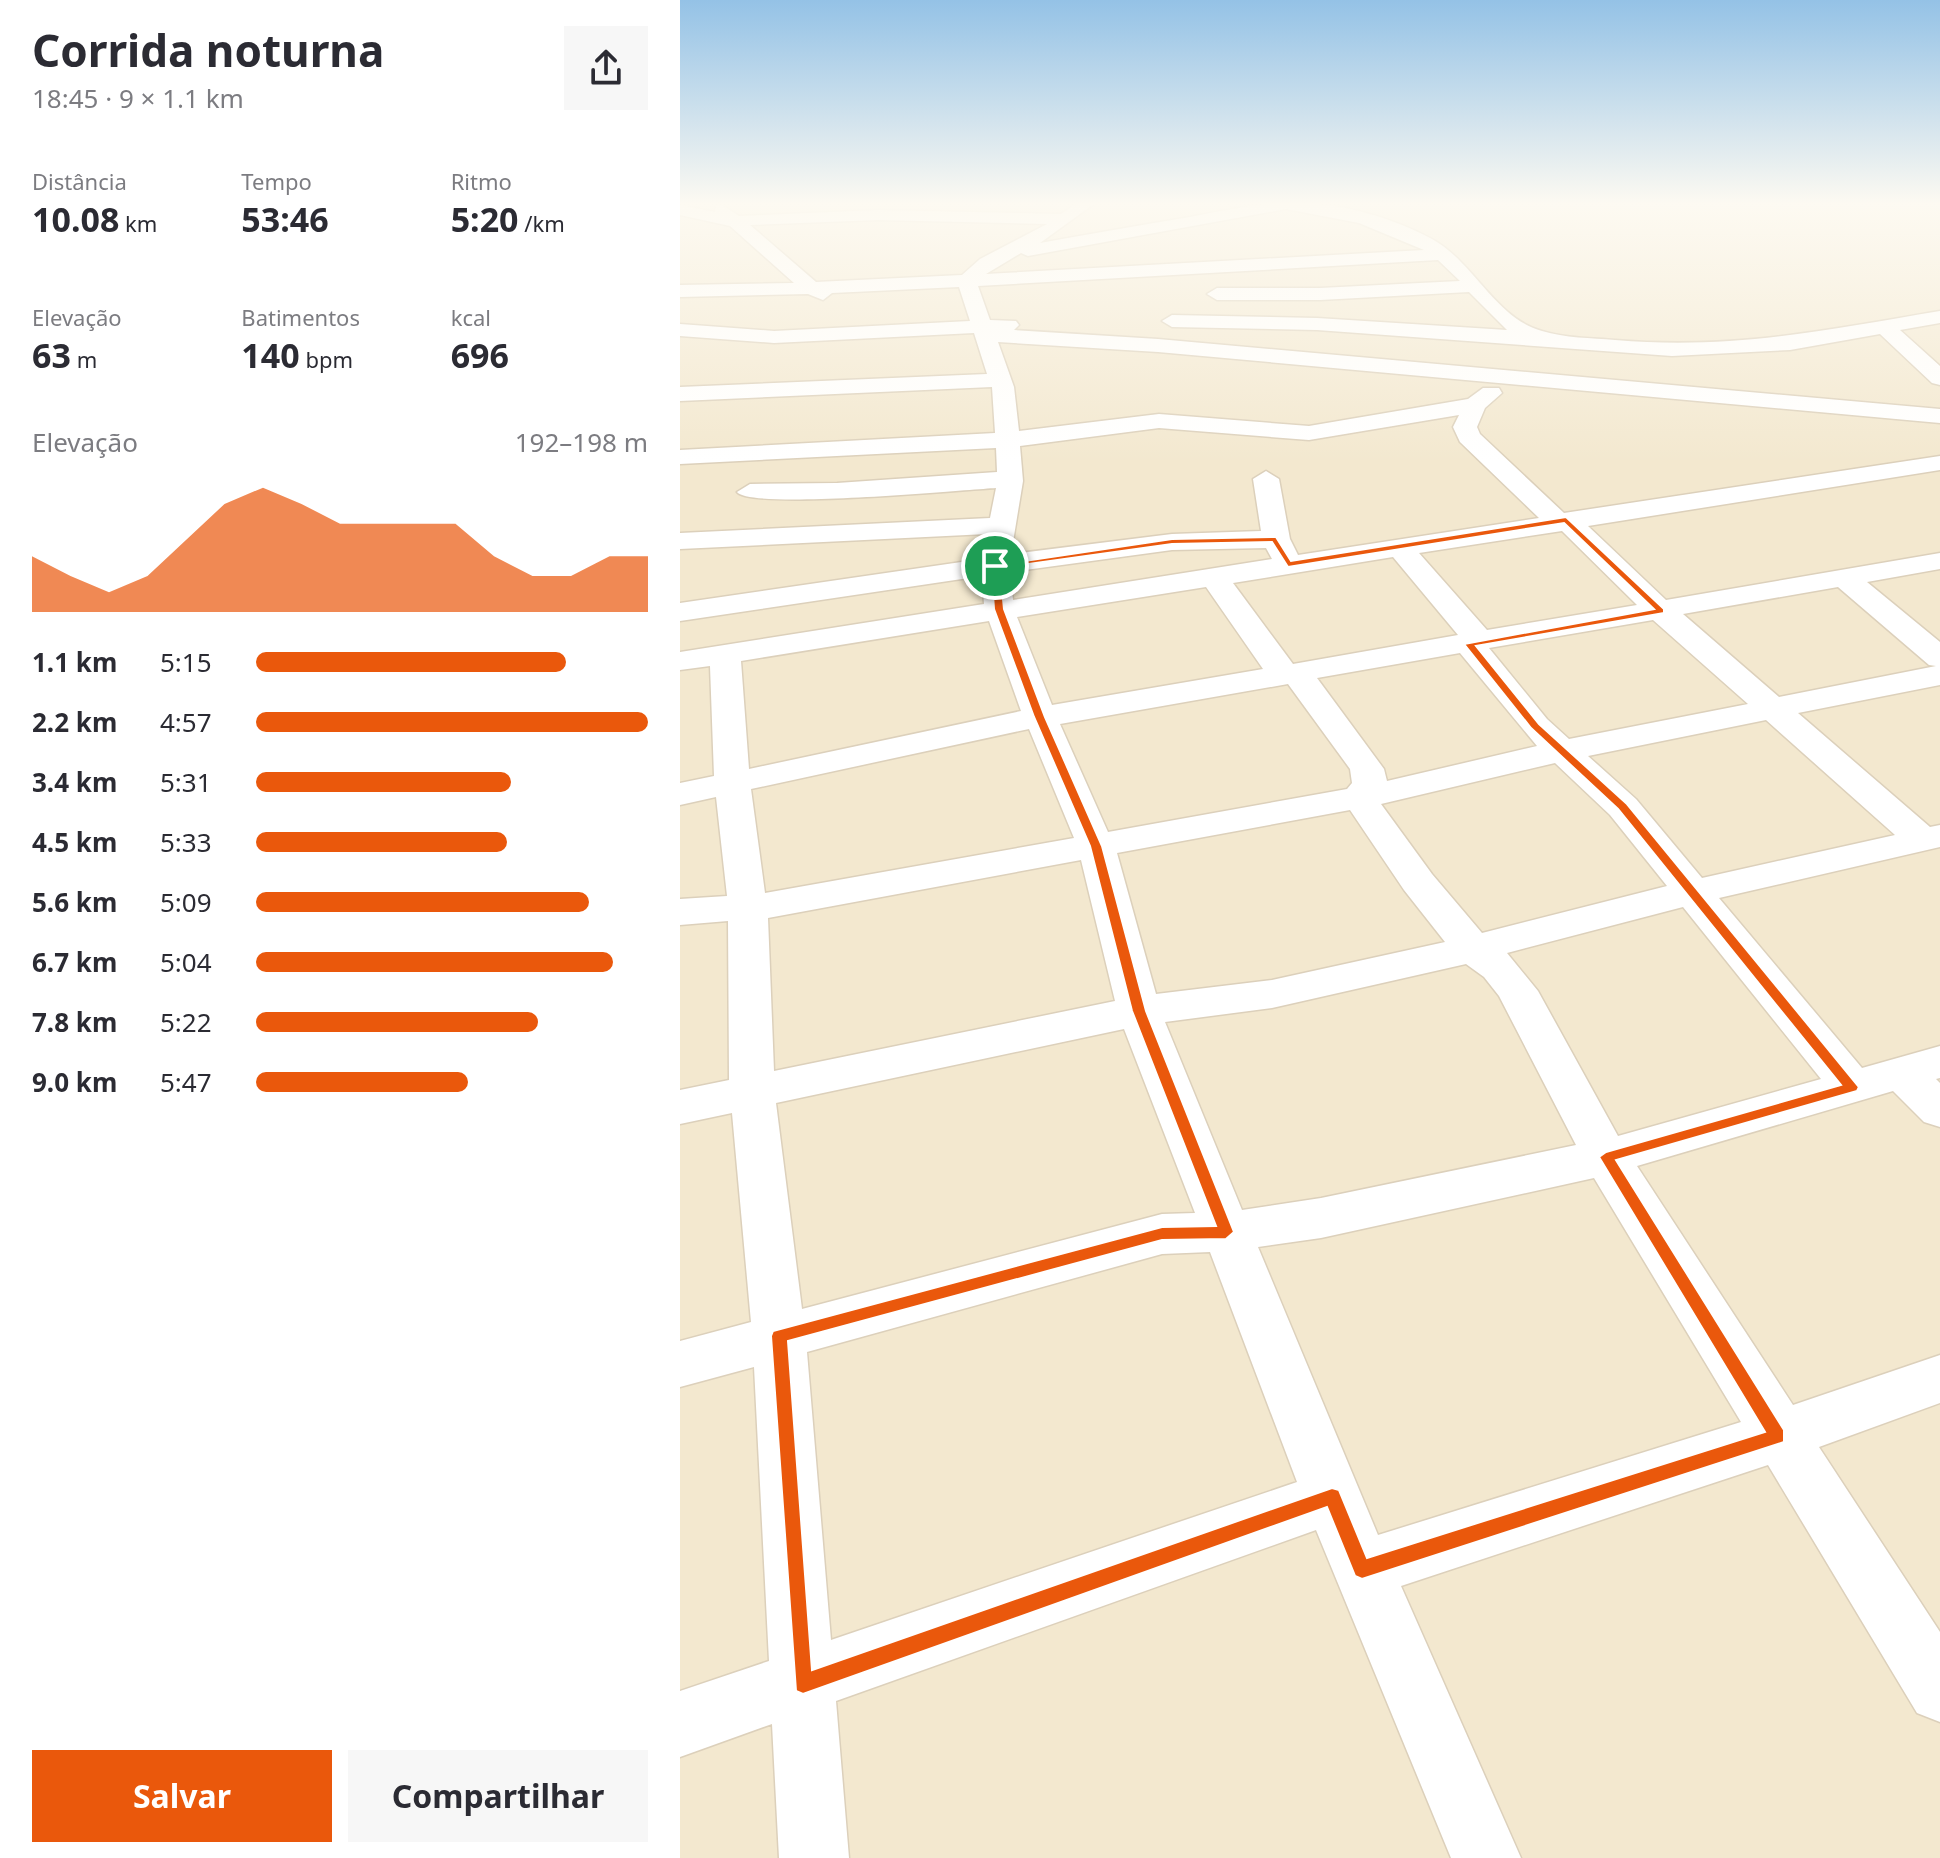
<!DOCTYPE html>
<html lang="pt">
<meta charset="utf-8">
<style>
body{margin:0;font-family:"Noto Sans",sans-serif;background:#f7f7f7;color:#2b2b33;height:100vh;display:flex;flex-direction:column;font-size:30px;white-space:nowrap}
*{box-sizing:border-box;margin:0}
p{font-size:26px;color:#7c7c81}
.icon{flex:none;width:44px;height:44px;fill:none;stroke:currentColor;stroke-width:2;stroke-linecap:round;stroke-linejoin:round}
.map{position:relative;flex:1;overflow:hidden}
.details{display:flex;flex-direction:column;background:#fff;width:680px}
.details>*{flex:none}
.pin{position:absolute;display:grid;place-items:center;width:68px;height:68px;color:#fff;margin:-34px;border:4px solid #fff;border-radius:50%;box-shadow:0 2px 8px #0007}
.round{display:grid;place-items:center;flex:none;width:84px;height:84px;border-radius:0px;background:#f7f7f7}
.summary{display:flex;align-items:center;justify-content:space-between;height:136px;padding:0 32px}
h1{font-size:44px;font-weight:700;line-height:60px}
.figures{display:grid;grid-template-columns:repeat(3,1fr);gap:12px;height:136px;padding:8px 32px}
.figures div{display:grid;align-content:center}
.figures b{font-size:34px;font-weight:700}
.figures small{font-size:22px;font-weight:400}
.figures p{font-size:22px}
.chart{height:224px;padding:16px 32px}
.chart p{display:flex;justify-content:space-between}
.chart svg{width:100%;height:144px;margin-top:8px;fill:#ea580c;opacity:.7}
.cta{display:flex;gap:16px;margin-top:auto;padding:16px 32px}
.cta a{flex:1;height:92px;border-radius:0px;background:#ea580c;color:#fff;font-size:32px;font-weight:700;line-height:92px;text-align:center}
.cta a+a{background:#f7f7f7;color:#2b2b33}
ul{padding:0 32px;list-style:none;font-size:26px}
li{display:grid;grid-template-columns:128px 96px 1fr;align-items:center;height:60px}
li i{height:20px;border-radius:10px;background:#ea580c}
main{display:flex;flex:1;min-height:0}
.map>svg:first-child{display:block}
.residential{fill:#f3e8cf}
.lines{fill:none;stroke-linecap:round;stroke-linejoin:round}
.minor-casing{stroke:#dcd0bb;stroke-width:3}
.minor{fill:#fff;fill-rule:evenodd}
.route{fill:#ea580c;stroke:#fff;stroke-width:2;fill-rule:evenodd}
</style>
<main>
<section class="details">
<div class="summary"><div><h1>Corrida noturna</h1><p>18:45 · 9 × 1.1 km</p></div><a class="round"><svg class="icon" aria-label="share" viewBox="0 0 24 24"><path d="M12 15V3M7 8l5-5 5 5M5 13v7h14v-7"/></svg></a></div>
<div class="figures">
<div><p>Distância</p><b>10.08<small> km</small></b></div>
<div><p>Tempo</p><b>53:46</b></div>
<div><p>Ritmo</p><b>5:20<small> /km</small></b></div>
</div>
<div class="figures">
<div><p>Elevação</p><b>63<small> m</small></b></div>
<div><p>Batimentos</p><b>140<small> bpm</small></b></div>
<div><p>kcal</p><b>696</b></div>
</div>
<div class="chart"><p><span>Elevação</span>192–198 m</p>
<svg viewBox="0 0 160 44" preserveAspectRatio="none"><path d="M0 44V27L10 33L20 38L30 33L40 22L50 11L60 6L70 11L80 17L90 17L100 17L110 17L120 27L130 33L140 33L150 27L160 27V44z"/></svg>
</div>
<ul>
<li><b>1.1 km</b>5:15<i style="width:79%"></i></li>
<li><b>2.2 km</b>4:57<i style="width:100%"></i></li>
<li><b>3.4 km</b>5:31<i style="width:65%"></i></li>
<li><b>4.5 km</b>5:33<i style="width:64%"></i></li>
<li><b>5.6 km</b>5:09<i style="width:85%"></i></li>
<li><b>6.7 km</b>5:04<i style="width:91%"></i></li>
<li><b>7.8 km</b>5:22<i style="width:72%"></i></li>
<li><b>9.0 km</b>5:47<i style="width:54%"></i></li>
</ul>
<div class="cta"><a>Salvar</a><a>Compartilhar</a></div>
</section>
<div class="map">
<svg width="1260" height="1858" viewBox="0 0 1260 1858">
<rect width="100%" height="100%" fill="#fbf5e1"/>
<!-- residential -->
<rect class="residential" x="0" y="203" width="1260" height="1655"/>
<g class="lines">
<defs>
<path id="minor" d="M397,203H415L360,243C410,234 460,225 510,217C548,210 585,201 624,203C665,204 715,219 752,239C794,262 815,318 862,331C885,338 911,338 935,340C1053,350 1145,330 1260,311V323L1220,330L1260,366V385L1252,383L1200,334L1110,350L992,356L637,330L492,327L482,321L492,315L637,318L827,330L789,292L640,300H537L527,294L537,288H640L780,281L758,260L298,286L310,320L336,321L339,325L334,330L478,339L1260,409V423L478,352L318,342L334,387L339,431L479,414L629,426L788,399L803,388H819L822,393L805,408L797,427L800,434L884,513L1260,456V470L908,526L986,600L1260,553V569L1187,582L1260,642V685L1118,713L1250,827L1260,825V847L1039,898L1182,1068L1260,1046V1078L1256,1079L1260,1083V1127L1244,1122L1213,1091L957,1166L1113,1405L1260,1355V1403L1139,1447L1260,1632V1722L1237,1713L1088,1465L721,1586L841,1858H771L636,1530L156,1701L169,1858H99L92,1724L0,1757V1691L89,1661L74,1367L0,1387V1341L71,1322L52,1113L0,1124V1090L49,1080L48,921L0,925V899L47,896L36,797L0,805V783L34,776L30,666L0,670V652L304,604L302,576L0,621V603L302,559L307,534L0,549V533L310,518L316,488C282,490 70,510 57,492L70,484L157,483L317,472L316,448L0,464V450L315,433L312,387L0,401V387L307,374L294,333L94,343L0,336V324L94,331L290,321L279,287L152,293L143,300L128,294L0,297V285L114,283L50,226L0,215V205L35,212L36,206L42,205L59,216L198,210L381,214ZM606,209L679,223L744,250L306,274L341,253L348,256ZM198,220L367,224L300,259L282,275L136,282L70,225ZM779,415L773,427L780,442L859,518L618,555L610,539L599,479L586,471L573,479L581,531L492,534L331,554L343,481L340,446L479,428L629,440ZM882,531L957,605L807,630L739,553ZM586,548L592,559L333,600L330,572L492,550ZM713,557L778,635L613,664L553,583ZM526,587L583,669L372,705L337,617ZM1158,587L1249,665L1256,666L1099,697L1003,614ZM973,620L1068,704L889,739L867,719L809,648ZM309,621L341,711L69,769L61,661ZM780,653L857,746L707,781L704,769L637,678ZM608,684L670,769L672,783L667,789L428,832L380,724ZM1086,720L1215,835L1022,878L956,799L908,756ZM349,729L394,838L85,893L71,789ZM875,763L930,815L987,886L802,933L752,874L701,804ZM670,810L724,890L765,942L592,980L476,994L437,853ZM401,860L435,1001L94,1071L88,918ZM1003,907L1141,1079L938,1136L858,991L827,953ZM786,964L804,977L819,996L896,1145L641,1198L562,1210L485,1022L592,1008ZM444,1029L515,1213L482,1214L122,1309L96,1103ZM914,1178L1061,1422L698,1535L578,1247L641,1238ZM530,1252L617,1482L151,1640L127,1352L482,1254Z"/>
</defs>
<!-- minor casing -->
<use href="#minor" class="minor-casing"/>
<!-- minor -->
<use href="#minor" class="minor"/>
</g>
<!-- sky -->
<linearGradient id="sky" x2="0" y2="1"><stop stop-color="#94c2e6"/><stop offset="0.44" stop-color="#fdfaf2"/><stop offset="1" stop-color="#fdfaf2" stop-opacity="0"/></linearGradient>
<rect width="1260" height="463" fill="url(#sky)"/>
<!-- route -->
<path class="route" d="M886,517L984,609V613L796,646L859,724L947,804L1179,1087L1177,1091L936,1160L1104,1430V1442L682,1579L675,1576L647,1507L123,1694L116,1691L91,1336L93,1331L482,1227L536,1226L452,1011L410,846L354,717L314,609L311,566L492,539L596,537L611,561ZM884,523L974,609L784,644L851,728L938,809L1161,1085L926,1152L919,1157L1085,1432L687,1558L659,1490L652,1488L132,1670L108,1341L482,1240L546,1239L554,1232L466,1011L422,846L365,717L324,609L320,568L492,544L592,542L608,567Z"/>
</svg>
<div class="pin" style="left:315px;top:566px;background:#1e9e55"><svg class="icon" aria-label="arrive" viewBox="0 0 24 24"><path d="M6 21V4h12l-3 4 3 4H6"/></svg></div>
</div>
</main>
